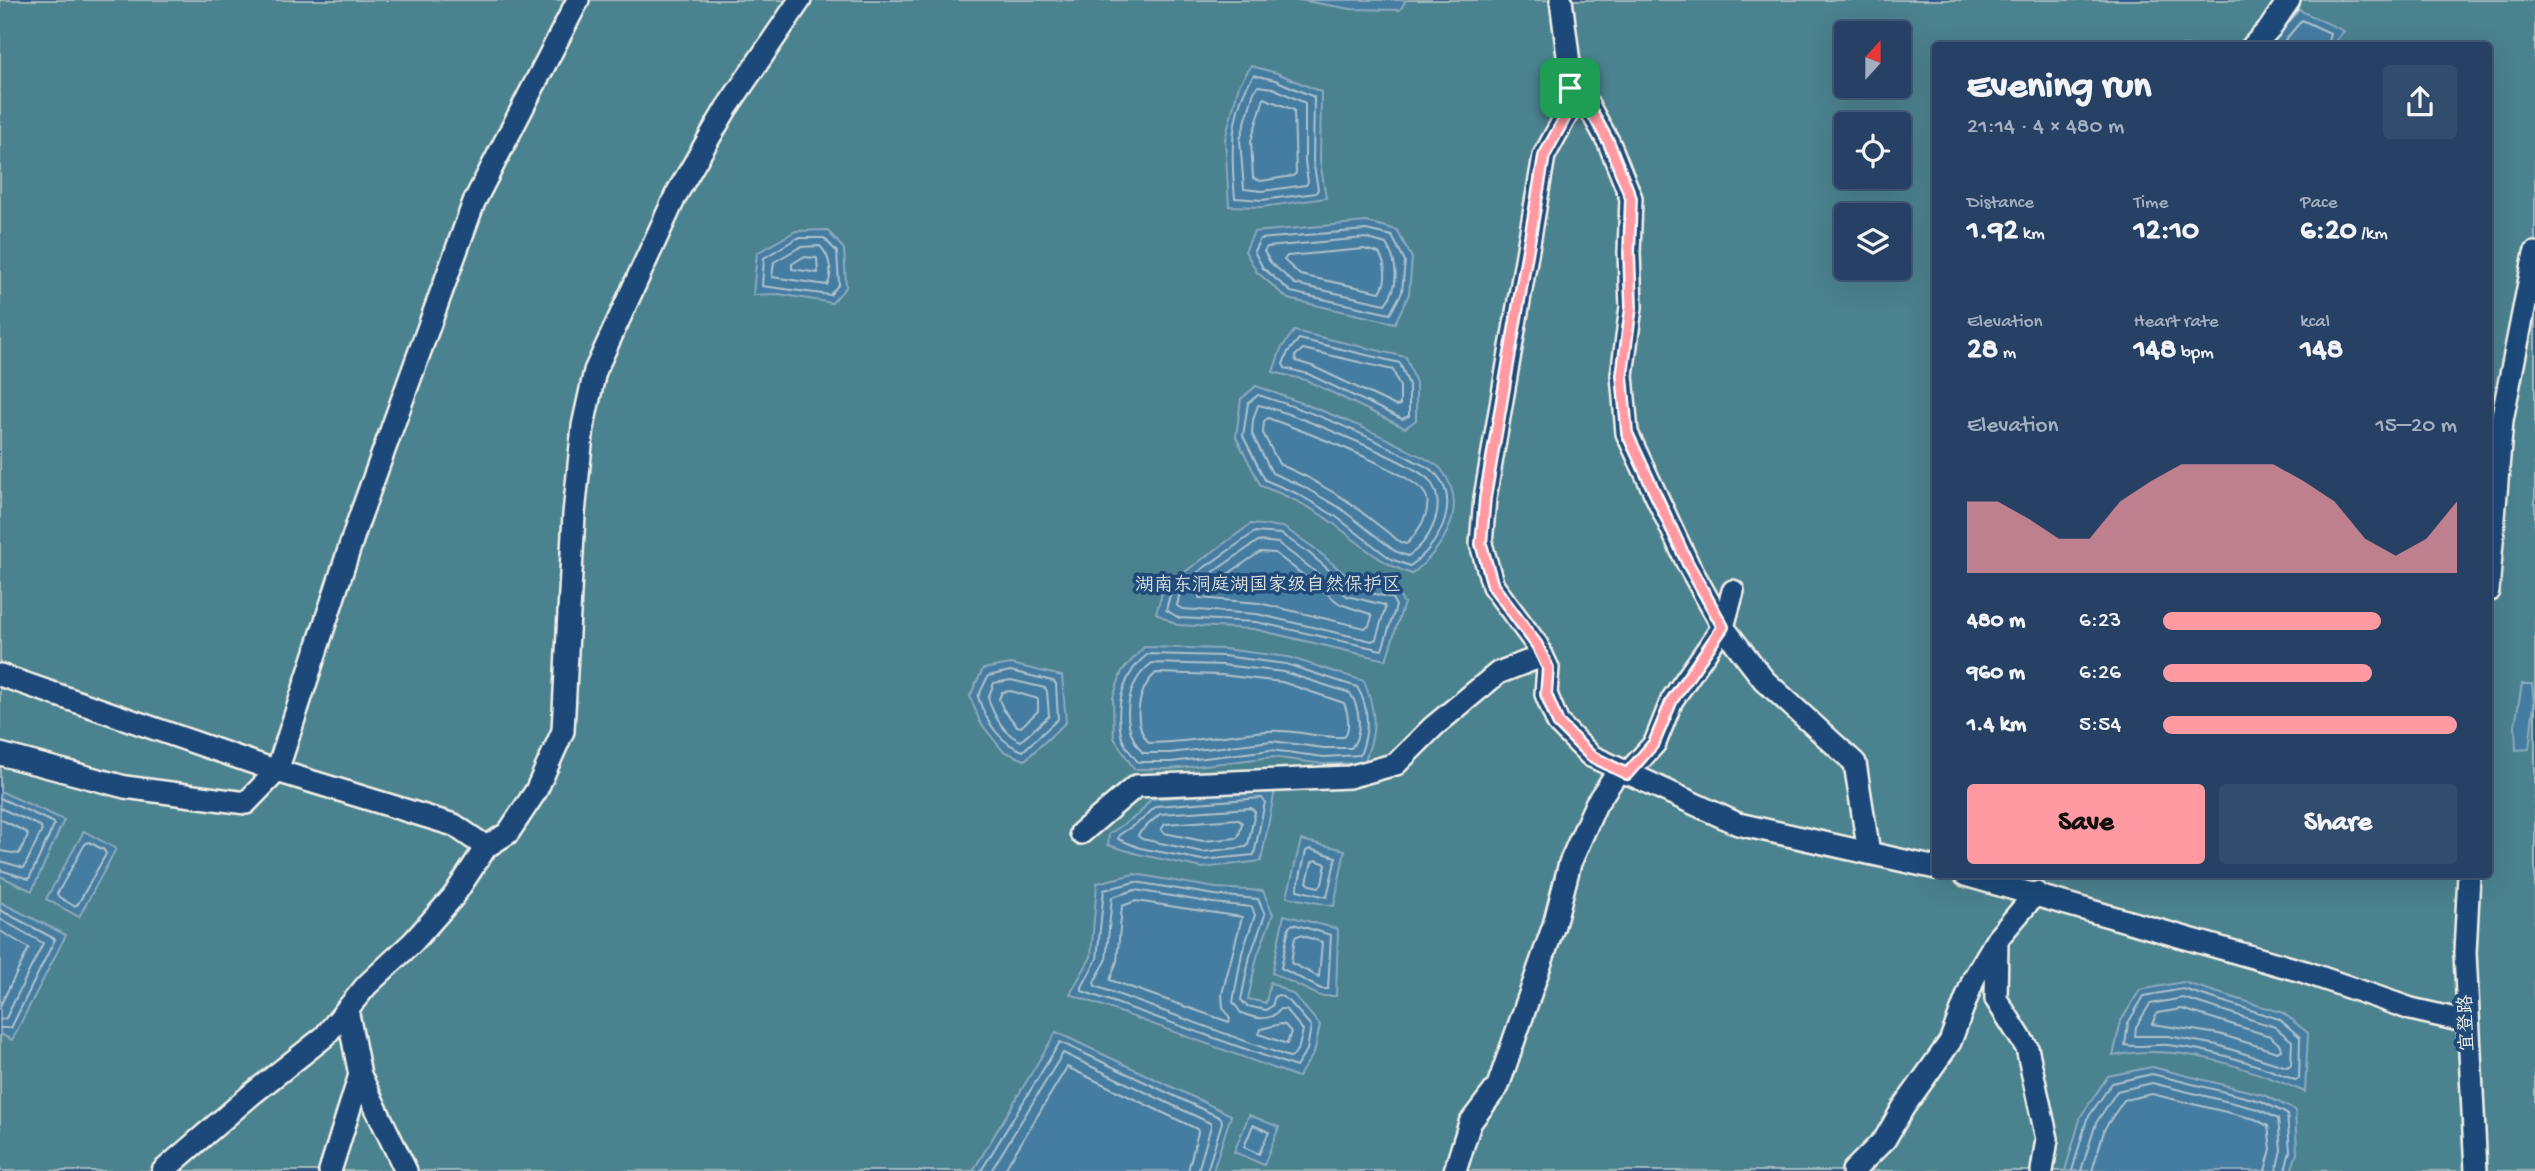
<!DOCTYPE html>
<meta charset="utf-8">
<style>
body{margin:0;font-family:"Gochi Hand","LXGW WenKai TC",sans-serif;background:#324c6d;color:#f1f3f6;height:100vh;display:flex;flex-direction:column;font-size:26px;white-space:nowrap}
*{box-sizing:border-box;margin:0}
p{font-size:23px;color:#a4afbf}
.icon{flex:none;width:38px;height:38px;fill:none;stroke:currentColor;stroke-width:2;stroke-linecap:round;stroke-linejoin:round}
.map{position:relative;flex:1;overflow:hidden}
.side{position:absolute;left:1932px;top:42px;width:560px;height:836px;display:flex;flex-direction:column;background:#264164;border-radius:7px;box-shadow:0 7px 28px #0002,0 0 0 2px #425a78}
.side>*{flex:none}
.needle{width:46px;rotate:21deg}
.fabs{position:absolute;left:1834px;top:21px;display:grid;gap:14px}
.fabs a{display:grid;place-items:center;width:77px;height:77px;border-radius:7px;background:#264164;box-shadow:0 7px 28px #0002,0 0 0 2px #425a78;font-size:35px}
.pin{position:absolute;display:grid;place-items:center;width:60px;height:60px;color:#fff;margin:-30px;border-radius:14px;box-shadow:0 4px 10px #0006}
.round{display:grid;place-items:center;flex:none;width:74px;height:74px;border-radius:7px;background:#324c6d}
.overview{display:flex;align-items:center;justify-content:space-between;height:119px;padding:0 35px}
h1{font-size:38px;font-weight:700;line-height:52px}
.metrics{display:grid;grid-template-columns:repeat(3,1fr);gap:10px;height:119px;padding:7px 35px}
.metrics div{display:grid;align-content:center}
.metrics b{font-size:30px;font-weight:700}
.metrics small{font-size:19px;font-weight:400}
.metrics p{font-size:19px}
.chart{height:196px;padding:14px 35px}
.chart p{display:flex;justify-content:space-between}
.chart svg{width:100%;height:126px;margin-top:7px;fill:#ff9aa2;opacity:.7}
.cta{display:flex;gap:14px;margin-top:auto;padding:14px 35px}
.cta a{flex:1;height:80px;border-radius:7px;background:#ff9aa2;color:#111;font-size:28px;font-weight:700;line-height:80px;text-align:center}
.cta a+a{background:#324c6d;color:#f1f3f6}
ul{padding:0 35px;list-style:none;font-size:23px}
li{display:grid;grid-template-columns:112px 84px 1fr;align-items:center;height:52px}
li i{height:18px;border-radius:9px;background:#ff9aa2}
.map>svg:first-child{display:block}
.green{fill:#4c828f;stroke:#a0babc;stroke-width:2;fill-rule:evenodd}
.water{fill:#457ca1;stroke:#8babbd;stroke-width:2}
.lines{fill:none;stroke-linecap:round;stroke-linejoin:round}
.shore{stroke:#aec2cc;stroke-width:2}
.minor-casing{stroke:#f4f1e8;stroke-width:26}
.minor{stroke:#1f4a7a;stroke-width:21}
.route-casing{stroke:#fff;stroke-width:14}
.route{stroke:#ff9aa2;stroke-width:9}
.labels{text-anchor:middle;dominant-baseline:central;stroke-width:7;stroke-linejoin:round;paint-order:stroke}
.park-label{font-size:19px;fill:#dbe0db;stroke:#1f4a7a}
.street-label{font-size:19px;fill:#f4f1e8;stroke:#1f4a7a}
</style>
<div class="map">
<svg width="2535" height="1171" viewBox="0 0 2535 1171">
<rect width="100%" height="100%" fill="#335786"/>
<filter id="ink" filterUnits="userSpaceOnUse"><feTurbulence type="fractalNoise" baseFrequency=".0143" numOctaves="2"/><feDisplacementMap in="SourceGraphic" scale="14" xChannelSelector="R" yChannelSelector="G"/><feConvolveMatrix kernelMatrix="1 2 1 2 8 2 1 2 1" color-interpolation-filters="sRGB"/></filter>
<g filter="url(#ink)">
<!-- green -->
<path class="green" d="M0,0H2535V1171H0ZM1846,33H1899V86H1846ZM1936,46H2488V875H1936ZM1846,124H1899V177H1846ZM1846,215H1899V268H1846Z"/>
<!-- water -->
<g class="water">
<polygon points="1299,0 1406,0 1400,10 1351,9"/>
<polygon points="2299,10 2344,31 2332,45 2271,45"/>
<polygon points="1251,66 1277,73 1321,92 1320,161 1326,198 1262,207 1229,206 1225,139 1239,85"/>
<polygon points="1367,222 1397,230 1412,258 1409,294 1395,323 1288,299 1257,272 1245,251 1254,232"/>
<polygon points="827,230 844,249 846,287 832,303 779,294 753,295 757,253 796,231"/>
<polygon points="1294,331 1406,357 1416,383 1416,420 1405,428 1306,380 1273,372 1281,349"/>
<path d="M1256,386C1310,406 1364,425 1414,453C1423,457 1435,462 1441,469C1471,508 1443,548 1412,574C1378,562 1362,545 1334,524C1312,507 1286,495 1261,486L1236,437L1241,399Z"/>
<polygon points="1251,524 1283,527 1313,547 1354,582 1395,591 1404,603 1386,660 1254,629 1177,625 1156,613 1164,587"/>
<path d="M1144,647L1224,649L1288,657L1364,681C1377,715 1377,730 1364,763L1323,764L1272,757L1171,769H1134L1114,738L1113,698L1122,671Z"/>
<polygon points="1011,664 1062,676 1066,722 1025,760 1003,751 980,722 970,696 983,669"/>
<polygon points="2522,684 2532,684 2534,703 2529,749 2516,750 2515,725"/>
<polygon points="1275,790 1261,861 1202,868 1138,854 1108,845 1109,834 1139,814 1151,799"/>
<polygon points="0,791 64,820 32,891 0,876"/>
<polygon points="84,831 116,849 79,917 46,899"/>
<polygon points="1301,840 1345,850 1334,906 1287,897"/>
<polygon points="1134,874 1216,888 1263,891 1273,914 1257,957 1248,999 1266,1003 1270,982 1294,995 1320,1025 1314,1053 1298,1077 1070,994 1091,957 1097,883"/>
<polygon points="0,902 66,935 12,1040 0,1034"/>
<polygon points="1284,915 1338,929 1336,996 1320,996 1272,973"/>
<path d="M2183,982L2283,1013L2308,1033L2305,1092C2246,1067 2178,1042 2113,1056L2121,1021L2140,990Z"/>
<polygon points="1056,1032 1231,1115 1213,1171 973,1171"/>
<polygon points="2152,1067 2264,1095 2295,1110 2297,1153 2291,1171 2065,1171 2081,1116 2108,1076"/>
<polygon points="1249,1115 1279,1127 1264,1165 1234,1152"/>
</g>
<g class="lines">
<!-- shore -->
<g class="shore">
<polyline points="2280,46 2302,20 2330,33 2327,46"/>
<path d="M1254,75L1275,80L1314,97L1313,161L1318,189L1316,193L1262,200L1235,198C1231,157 1229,110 1254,75Z"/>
<polygon points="1258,86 1273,88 1305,103 1305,161 1308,182 1306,185 1262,191 1244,189 1240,140 1254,92"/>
<polygon points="1264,98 1294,110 1296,173 1293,176 1261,181 1253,178 1251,141"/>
<polygon points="1366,230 1392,236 1405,261 1402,292 1390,314 1291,292 1263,268 1254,251 1260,239"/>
<polygon points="797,238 824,238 837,252 839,284 830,295 762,286 764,258"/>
<path d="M1365,238L1386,244C1398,263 1400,286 1385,304L1295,284L1270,262L1264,251L1267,247Z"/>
<path d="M820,246C829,255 834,273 827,285L772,277L774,262L800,247Z"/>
<path d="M1364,249L1379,253C1386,264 1388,281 1380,292L1300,275L1284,260L1287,256Z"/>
<polygon points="803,257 817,258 818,273 792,269 792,264"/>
<polygon points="1299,339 1400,363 1409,385 1409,416 1402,419 1308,374 1285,368 1283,364 1288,352"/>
<polygon points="1303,349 1393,370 1400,387 1400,405 1396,406 1312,366 1296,361 1295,356"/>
<path d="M1258,395C1311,411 1364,433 1413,460C1420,464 1430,467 1436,474C1462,503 1438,547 1410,566L1391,559L1335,516L1298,494L1265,480L1243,436L1248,403Z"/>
<path d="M1258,405C1282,408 1417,464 1430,481C1448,506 1431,541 1408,556L1395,551L1340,508L1302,486L1272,473L1252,434L1253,420Z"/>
<path d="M1268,418C1294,428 1423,474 1427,498C1430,515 1419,529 1409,542L1406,544L1400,542L1346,500L1307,477L1279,464L1263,433L1264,421Z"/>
<polygon points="1255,532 1281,534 1309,553 1350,588 1392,598 1396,606 1382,650 1256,622 1179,618 1166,610 1171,591"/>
<polygon points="1258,541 1278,543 1347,596 1384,605 1385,609 1376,639 1372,641 1257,614 1182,609 1177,606 1179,596"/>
<polygon points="1260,552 1275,553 1340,604 1370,614 1372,617 1369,626 1365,628 1259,603 1199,598 1200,593"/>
<path d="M1148,654L1223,656L1286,664L1357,687C1370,708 1369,732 1360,755L1324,757L1271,750L1171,762H1138C1132,755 1122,743 1121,734C1115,704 1124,672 1148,654Z"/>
<path d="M1152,663L1222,665L1284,672L1350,693C1360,708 1363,734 1351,748H1324L1272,741L1170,753H1143C1120,727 1124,684 1152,663Z"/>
<path d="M1010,671L1053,681L1056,684L1058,719L1023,751C999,743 986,721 978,697L988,676Z"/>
<path d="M1156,673L1221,675L1282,682L1344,703C1348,712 1351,729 1344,737C1319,738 1293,729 1268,731C1228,734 1189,743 1149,743C1132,724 1137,690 1156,673Z"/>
<path d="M1011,680L1045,688L1047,691L1049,716L1021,741C1004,735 993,714 988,698L994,683Z"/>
<polygon points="1011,691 1038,699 1038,711 1021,727 1017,726 1003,709 999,699 1002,692"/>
<polyline points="0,798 52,822 54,825 29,879 0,870"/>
<polygon points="1262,798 1265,802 1254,855 1202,860 1140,848 1118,839 1119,835 1143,819 1156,806"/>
<polyline points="0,808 40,826 42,830 24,868 0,861"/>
<polygon points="1251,808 1255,812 1248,845 1246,847 1202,852 1142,839 1138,836 1139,833 1160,814"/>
<polyline points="0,819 26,832 28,835 19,854 0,851"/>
<polygon points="1238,819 1242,823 1239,835 1237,838 1203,841 1164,833 1161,830 1165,824"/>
<polygon points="89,842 104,850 106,854 78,904 74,906 59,897 57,894 85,844"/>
<polygon points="1310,849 1336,857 1327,897 1297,890 1306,851"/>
<polygon points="1316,860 1326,864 1322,884 1319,887 1310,885 1307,882 1312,862"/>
<polygon points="1135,882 1215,895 1258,899 1265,915 1250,956 1241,1000 1247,1006 1266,1010 1272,1006 1275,996 1279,995 1289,1001 1311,1026 1307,1050 1296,1067 1082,991 1082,987 1097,959 1104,890"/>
<path d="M1135,890L1213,903L1252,907L1255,915L1242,953L1233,1002L1241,1013C1256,1019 1270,1022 1281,1009H1285L1303,1030L1299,1047L1293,1056L1289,1057L1095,986L1094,982L1106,961L1112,897Z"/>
<polygon points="1136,901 1242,917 1222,994 1223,1007 1230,1018 1229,1022 1110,980 1117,961 1122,906"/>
<polyline points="0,910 55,939 11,1028 0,1028"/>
<polyline points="0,919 43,943 6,1018 0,1020"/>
<polygon points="1293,924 1331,935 1328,989 1321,989 1281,968 1289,927"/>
<polyline points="0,931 29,948 0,1006"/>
<polygon points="1300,935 1322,942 1319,977 1291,963 1295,937"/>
<path d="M2183,989L2279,1019L2300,1037L2299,1079L2295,1080C2255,1063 2212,1050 2168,1045C2154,1044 2138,1048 2125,1045L2128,1023L2144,996Z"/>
<polygon points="2183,998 2275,1027 2292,1041 2291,1065 2287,1067 2217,1045 2168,1036 2135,1036 2136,1027 2150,1004"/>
<polygon points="2182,1009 2270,1036 2280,1045 2281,1050 2277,1052 2219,1034 2152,1024 2157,1013"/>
<polygon points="1281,1024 1285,1025 1291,1032 1287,1044 1259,1034 1261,1029"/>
<polygon points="1253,1125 1269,1132 1259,1154 1244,1147"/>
<polyline points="981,1171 1060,1042 1221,1118 1222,1122 1207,1171"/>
<polyline points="991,1171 1063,1053 1210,1123 1211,1126 1198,1171"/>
<polyline points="1004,1171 1067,1067 1197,1129 1198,1132 1188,1171"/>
<polyline points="2072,1171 2087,1119 2112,1083 2152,1074 2261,1101 2287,1114 2290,1151 2285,1171"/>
<polyline points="2081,1171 2096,1123 2117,1091 2152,1083 2258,1109 2278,1119 2281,1150 2276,1171"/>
<polyline points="2092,1171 2105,1128 2124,1100 2152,1094 2255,1119 2268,1126 2271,1149 2265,1171"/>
</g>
<defs>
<g id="minor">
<polyline points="1561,0 1570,71 1569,110 1544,156 1485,498 1481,544 1493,586 1537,645 1548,668 1546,694 1558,723 1591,756 1738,824 1936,868"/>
<polyline points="2253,46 2270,28 2289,0"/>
<polyline points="1570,88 1588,105 1609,143 1631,198 1629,253 1631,307 1622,375 1627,433 1688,564 1723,627 1764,680 1855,763 1869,853"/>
<polyline points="2488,591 2502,420 2535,253"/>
<polyline points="0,675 277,771 454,825 486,847 508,833 536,791 563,731 574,514 583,426 595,371 676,195 726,109 800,0"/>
<polyline points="0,754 125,787 246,803 277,771 358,522 474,202 578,0"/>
<polyline points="1627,774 1655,743 1672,700 1723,627 1733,591"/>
<polyline points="1081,833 1136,786 1349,777 1396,764 1433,727 1498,673 1542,656"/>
<polyline points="1965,875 2305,972 2411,1009 2468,1022"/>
<polyline points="2469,875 2465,953 2476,1171"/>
<polyline points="1997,941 1996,999 2027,1048 2047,1139 2042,1171"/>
<polyline points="360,1075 406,1171"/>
<polyline points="163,1171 252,1094 324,1037 367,985 413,942 453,897 486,847"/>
<polyline points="330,1171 360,1075 347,1009"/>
<polyline points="1455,1171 1470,1123 1498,1086 1554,925 1570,863 1596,804 1619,770"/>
<polyline points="1853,1171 1885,1139 1903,1108 1950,1042 1974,978 1997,939 2036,893"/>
</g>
</defs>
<!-- minor casing -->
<use href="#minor" class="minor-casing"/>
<!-- minor -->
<use href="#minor" class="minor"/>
</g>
</g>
<g class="lines" filter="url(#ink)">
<defs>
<polygon id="route" points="1570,88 1588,105 1609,143 1631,198 1629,253 1631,307 1622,375 1627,433 1688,564 1723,627 1672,700 1654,743 1627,774 1591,756 1558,723 1546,694 1548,668 1537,645 1493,586 1481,544 1485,498 1544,156 1569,110"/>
</defs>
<!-- route casing -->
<use href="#route" class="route-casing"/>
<!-- route -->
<use href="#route" class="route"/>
</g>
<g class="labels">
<!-- park labels -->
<g class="park-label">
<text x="1268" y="586">湖南东洞庭湖国家级自然保护区</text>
</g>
<!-- street labels -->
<g class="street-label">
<text transform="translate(2468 1023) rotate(-92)">宜登路</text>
</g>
</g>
</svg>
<div class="fabs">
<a><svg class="needle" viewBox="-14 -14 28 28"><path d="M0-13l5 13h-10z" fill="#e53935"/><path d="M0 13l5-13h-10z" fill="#a4afbf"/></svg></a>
<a><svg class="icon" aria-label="locate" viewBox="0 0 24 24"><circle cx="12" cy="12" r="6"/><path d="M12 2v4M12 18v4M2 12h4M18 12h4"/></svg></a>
<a><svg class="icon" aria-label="layers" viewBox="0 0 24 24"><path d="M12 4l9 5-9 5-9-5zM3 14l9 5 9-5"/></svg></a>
</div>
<div class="pin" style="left:1570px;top:88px;background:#1e9e55"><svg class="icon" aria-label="arrive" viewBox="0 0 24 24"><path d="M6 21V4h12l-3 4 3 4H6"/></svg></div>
<section class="side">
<div class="overview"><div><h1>Evening run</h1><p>21:14 · 4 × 480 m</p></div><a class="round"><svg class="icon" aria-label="share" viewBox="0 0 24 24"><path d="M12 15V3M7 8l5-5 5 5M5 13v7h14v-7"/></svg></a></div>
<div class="metrics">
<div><p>Distance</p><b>1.92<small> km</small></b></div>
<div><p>Time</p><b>12:10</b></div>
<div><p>Pace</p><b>6:20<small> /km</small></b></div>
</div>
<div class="metrics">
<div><p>Elevation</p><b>28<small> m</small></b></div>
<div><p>Heart rate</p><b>148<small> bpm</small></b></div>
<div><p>kcal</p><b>148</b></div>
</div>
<div class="chart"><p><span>Elevation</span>15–20 m</p>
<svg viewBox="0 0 160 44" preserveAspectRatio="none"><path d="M0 44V19L10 19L20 25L30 32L40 32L50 19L60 12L70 6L80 6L90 6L100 6L110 12L120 19L130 32L140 38L150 32L160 19V44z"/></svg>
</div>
<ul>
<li><b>480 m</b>6:23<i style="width:74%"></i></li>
<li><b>960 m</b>6:26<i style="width:71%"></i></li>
<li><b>1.4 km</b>5:54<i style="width:100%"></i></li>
</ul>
<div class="cta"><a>Save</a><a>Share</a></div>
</section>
</div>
